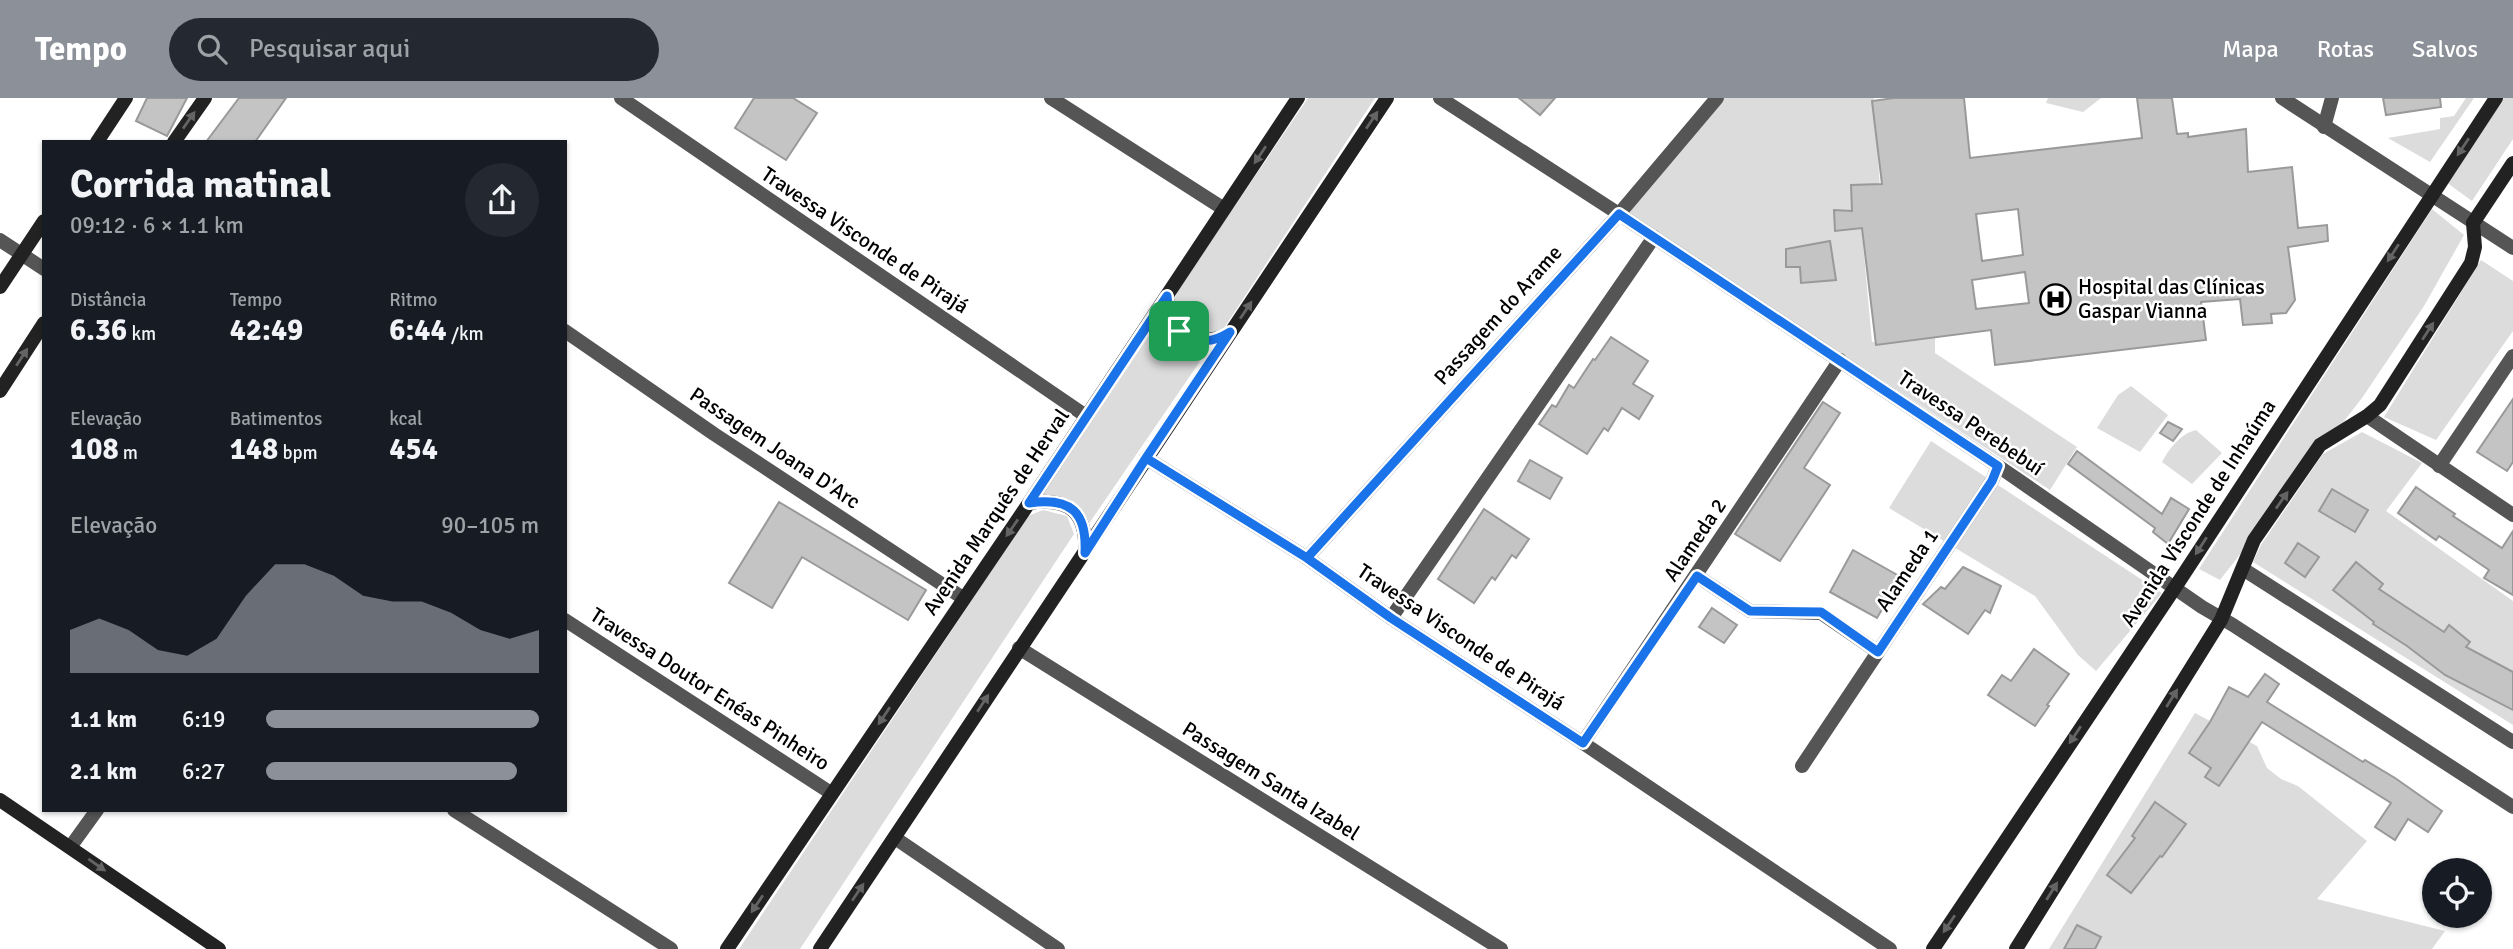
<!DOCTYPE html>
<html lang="pt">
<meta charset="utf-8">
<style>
body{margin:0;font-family:Signika,sans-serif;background:#242831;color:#f1f3f6;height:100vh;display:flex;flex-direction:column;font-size:26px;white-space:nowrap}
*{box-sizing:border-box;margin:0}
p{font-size:23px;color:#9ea1a6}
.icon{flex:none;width:38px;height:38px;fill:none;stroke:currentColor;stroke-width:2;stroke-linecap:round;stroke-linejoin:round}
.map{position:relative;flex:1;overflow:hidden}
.drawer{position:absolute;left:42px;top:42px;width:525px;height:672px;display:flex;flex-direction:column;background:#171b24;border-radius:0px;box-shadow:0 2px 5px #0004}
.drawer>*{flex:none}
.controls{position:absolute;left:2422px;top:760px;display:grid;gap:14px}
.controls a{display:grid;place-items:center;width:70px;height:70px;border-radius:50%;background:#171b24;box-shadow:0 2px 5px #0004;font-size:35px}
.pin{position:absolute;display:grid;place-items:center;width:60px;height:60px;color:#fff;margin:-30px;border-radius:14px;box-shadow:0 4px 10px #0006}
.round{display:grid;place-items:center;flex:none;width:74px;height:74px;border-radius:37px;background:#242831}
.overview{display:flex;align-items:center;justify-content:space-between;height:119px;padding:0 28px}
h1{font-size:38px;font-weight:700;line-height:52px}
.metrics{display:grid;grid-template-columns:repeat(3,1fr);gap:10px;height:119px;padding:7px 28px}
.metrics div{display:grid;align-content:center}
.metrics b{font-size:30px;font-weight:700}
.metrics small{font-size:19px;font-weight:400}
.metrics p{font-size:19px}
.chart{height:196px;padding:14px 28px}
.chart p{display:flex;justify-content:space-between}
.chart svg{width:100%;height:126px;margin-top:7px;fill:#8c9099;opacity:.7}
ul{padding:0 28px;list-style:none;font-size:23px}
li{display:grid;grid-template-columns:112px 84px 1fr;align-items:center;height:52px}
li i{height:18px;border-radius:9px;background:#8c9099}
header{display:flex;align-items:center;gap:42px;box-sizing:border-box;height:98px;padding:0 35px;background:#8c9099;color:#fff}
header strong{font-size:33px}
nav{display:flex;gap:38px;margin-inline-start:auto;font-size:24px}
.search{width:490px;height:63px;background:#242831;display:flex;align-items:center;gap:18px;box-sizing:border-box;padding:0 24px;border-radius:38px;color:#9ea1a6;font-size:26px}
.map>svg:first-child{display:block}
.green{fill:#dcdcdc}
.building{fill:#c4c4c4;stroke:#999;stroke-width:2;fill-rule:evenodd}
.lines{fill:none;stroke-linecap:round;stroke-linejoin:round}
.street{stroke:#555;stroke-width:14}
.secondary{stroke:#222;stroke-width:14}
.oneway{fill:#646464}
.route-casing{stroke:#fff;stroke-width:14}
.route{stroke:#1a73e8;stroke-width:9}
.labels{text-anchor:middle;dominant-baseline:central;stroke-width:5;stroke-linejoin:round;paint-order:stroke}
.street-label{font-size:21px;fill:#000;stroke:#fff}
.poi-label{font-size:21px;fill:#000;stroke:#fff;text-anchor:start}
</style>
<header>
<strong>Tempo</strong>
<div class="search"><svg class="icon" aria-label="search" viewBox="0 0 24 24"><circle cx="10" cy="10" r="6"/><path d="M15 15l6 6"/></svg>Pesquisar aqui</div>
<nav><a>Mapa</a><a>Rotas</a><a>Salvos</a></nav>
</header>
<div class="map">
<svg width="2513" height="851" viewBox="0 0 2513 851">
<rect width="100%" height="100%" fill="#fff"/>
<!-- green -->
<g class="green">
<path d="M1308,0H1375L1222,233C1195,240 1185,233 1172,208L1178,192Z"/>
<polygon points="1722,0 1874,0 1882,121 1861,124 1872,244 1935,240 1935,255 2077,349 2050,392 1625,114"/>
<polygon points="2048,0 2101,0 2083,14 2046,5"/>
<polygon points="2466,0 2474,0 2430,64 2388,40 2440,31 2440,20 2454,18"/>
<polygon points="2503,0 2513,0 2513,41 2472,103 2446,84"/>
<polygon points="2432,111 2464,137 2424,208 2362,300 2220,482 2199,471"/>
<polygon points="2481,162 2513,183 2513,233 2436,342 2384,319"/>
<polygon points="1162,216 1167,235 1179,244 1207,253 1088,427 1037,399"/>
<polygon points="2131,288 2168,317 2140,354 2097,330 2118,297"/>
<path d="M2196,332L2222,355L2192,386L2162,364C2169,351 2180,336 2196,332Z"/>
<polygon points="2362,334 2422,365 2386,413 2513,503 2513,627 2253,464 2261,447 2323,356"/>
<polygon points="1931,343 2162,495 2096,573 2078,557 2035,498 1889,410"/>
<polygon points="1043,412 1067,418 1074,436 800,851 739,851 1028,418"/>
<polygon points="2195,615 2257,648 2267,670 2281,681 2298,688 2367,743 2317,801 2445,833 2432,851 2049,851"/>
</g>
<!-- building -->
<g class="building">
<polygon points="147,0 187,0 167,38 136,23"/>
<polygon points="239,0 286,0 255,44 206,44"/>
<polygon points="754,0 793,0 817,15 786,62 735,30"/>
<polygon points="1519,0 1555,0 1540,17"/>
<path d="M1894,0H1964L1970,60L2142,40L2137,0H2172L2177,36L2188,35V39L2246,31L2248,74L2292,69L2298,130L2327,127L2328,143L2288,149L2295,202L2286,215L2271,216L2272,225L2243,227L2240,201L2201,204L2206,242L1995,267L1991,232L1876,247L1862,130L1835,133L1834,112L1852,113L1851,87L1882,86L1872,3ZM2018,111L2023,157L1982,163L1976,116ZM2025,174L2029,205L1976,211L1972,182Z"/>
<polygon points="2383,0 2440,0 2441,9 2386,17"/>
<polygon points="1830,143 1836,182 1801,185 1800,169 1786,169 1786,151"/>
<polygon points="1611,239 1648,263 1633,286 1653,298 1639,321 1622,310 1608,333 1604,330 1587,356 1539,326 1552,307 1556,309 1569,287 1574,290 1593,261 1595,262"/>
<polygon points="2513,301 2513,364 2507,373 2477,354"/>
<polygon points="1823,304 1840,315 1804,370 1830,387 1780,463 1735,436"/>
<polygon points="2168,324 2182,331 2173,343 2160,335"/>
<polygon points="2077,353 2162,416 2171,400 2189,411 2168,446 2153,434 2155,430 2068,366"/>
<polygon points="1530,362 1562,380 1550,401 1518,383"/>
<polygon points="2416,389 2455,416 2453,418 2502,450 2513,433 2513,497 2484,480 2489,472 2439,438 2436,442 2398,415"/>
<polygon points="2332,391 2368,412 2355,434 2319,413"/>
<polygon points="779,404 926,492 908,522 802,459 772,510 729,485"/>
<polygon points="1484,411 1529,441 1516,460 1512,457 1495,482 1492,479 1474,505 1438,481"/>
<polygon points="2298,445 2319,459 2305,479 2285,465"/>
<polygon points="1853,452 1901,479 1877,520 1830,494"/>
<polygon points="2356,464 2383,486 2379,491 2444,534 2449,527 2470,544 2466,549 2513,574 2513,612 2445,577 2407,548 2373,526 2374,524 2333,492"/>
<polygon points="1963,469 2001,488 1990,515 1985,512 1968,536 1923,506 1941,489 1945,491"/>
<polygon points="1712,510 1737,527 1724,545 1699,529"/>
<polygon points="2034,551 2069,576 2047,607 2049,608 2035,628 1988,597 2002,577 2011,583"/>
<polygon points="2265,576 2279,586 2267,604 2363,664 2365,662 2395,680 2442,713 2428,734 2408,721 2395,742 2375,729 2391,705 2262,624 2219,688 2205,679 2211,670 2189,655 2210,624 2229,589 2248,599"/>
<polygon points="2155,704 2186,726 2162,759 2160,758 2131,795 2107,777 2135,740 2132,738"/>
<polygon points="2077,827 2101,839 2095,851 2064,851"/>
</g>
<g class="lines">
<!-- street -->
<g class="street">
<polyline points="621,0 1086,318"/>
<polyline points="1051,0 1224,111"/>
<polyline points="1440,0 1619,116 1998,368 2202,509 2233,527 2513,709"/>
<polyline points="2282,0 2513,150"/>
<polyline points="2324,29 2332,0"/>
<polyline points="0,142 44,171"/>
<polyline points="565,233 714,336 963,500"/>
<polyline points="2367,318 2513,417"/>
<polyline points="1146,360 1307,460 1391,520 1583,645 1890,851"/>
<polyline points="2439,368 2513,258"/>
<polyline points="1307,460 1619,116 1717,0"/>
<polyline points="2243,471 2513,644"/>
<polyline points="1697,478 1750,513 1821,515 1878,554"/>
<polyline points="1391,520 1654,139"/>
<polyline points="565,522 831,695"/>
<polyline points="1019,550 1501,851"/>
<polyline points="1583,645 1840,262"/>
<polyline points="1802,668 1992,383 1998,368"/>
<polyline points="454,712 671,851"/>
<polyline points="895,740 1058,851"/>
<polyline points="71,748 97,712"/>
</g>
<!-- secondary -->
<g class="secondary">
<polyline points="97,44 126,0"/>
<polyline points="174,44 205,0"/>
<polyline points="0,189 44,123"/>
<path d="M1167,198C1168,205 1167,214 1170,220C1182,244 1209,247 1229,235"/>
<polyline points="0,293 44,225"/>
<path d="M1029,405C1069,399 1087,414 1085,454"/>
<polyline points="0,702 219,851"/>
<polyline points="727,851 1029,405 1298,0"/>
<polyline points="820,851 1387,0"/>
<polyline points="1933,851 2174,491 2496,0"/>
<polyline points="2016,851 2221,522 2254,442 2320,347 2367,318 2380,307 2471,165 2475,149 2473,125 2513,65"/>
</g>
</g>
<!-- one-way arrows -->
<defs><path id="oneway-solid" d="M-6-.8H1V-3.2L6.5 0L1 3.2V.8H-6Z" transform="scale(1.75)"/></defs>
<g class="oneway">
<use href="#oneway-solid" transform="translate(189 22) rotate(-55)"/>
<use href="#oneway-solid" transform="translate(1372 22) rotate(-56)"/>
<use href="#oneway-solid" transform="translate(2463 49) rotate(124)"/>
<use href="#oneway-solid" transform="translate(1260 57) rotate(124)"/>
<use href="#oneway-solid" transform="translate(2393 155) rotate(123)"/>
<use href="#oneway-solid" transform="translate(1246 212) rotate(-56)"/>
<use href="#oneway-solid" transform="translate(2428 233) rotate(-57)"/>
<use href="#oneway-solid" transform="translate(22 259) rotate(-57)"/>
<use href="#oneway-solid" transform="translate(2282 402) rotate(-55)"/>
<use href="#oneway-solid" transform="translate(1012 430) rotate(125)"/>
<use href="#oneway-solid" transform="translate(2201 448) rotate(123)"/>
<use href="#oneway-solid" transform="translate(2172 600) rotate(-58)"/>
<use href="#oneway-solid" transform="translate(983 605) rotate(-57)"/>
<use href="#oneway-solid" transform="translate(884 618) rotate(124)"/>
<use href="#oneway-solid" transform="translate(2075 637) rotate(124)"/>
<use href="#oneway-solid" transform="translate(97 767) rotate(35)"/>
<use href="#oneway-solid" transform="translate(2052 793) rotate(-58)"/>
<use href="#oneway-solid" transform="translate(858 794) rotate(-56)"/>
<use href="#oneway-solid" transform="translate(757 806) rotate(124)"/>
<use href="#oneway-solid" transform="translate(1949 826) rotate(124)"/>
</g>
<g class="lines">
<defs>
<path id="route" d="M1179,233C1200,244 1209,247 1230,234L1146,360L1307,460L1391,520L1583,645L1697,478L1750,513L1821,514L1878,554L1992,383L1998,368L1619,116L1307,460L1146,360L1085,455C1087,414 1071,399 1029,405L1167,198L1169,219L1179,233"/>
</defs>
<!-- route casing -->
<use href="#route" class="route-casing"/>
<!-- route -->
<use href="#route" class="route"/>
</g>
<!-- icons -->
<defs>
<symbol id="hospital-ring" viewBox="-11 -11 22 22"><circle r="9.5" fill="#fff" stroke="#000" stroke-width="1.5"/><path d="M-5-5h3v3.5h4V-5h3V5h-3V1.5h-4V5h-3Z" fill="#000"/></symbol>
</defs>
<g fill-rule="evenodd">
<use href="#hospital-ring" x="2038" y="184" width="35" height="35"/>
</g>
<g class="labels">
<!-- street labels -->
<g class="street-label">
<text transform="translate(865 142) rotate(34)">Travessa Visconde de Pirajá</text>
<text transform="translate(1498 217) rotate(-48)">Passagem do Arame</text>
<text transform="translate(1971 325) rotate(34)">Travessa Perebebuí</text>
<text transform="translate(775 350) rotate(34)">Passagem Joana D'Arc</text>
<text transform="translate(996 414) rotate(-56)">Avenida Marquês de Herval</text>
<text transform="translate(2198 415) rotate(-57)">Avenida Visconde de Inhaúma</text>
<text transform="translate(1695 442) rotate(-56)">Alameda 2</text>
<text transform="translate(1907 472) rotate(-56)">Alameda 1</text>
<text transform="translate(1461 539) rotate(34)">Travessa Visconde de Pirajá</text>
<text transform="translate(710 591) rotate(33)">Travessa Doutor Enéas Pinheiro</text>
<text transform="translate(1271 683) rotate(32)">Passagem Santa Izabel</text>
</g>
<!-- poi labels -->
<g class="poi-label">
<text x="2078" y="189">Hospital das Clínicas<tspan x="2078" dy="24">Gaspar Vianna</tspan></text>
</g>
</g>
</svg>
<div class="controls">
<a><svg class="icon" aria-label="locate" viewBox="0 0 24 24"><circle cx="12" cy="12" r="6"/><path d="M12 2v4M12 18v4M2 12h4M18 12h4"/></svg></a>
</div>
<div class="pin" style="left:1179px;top:233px;background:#1e9e55"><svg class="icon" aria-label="arrive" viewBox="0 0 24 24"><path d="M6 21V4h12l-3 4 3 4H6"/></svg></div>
<section class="drawer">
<div class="overview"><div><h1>Corrida matinal</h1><p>09:12 · 6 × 1.1 km</p></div><a class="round"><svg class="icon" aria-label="share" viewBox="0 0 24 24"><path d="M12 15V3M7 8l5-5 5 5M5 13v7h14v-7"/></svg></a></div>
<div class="metrics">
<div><p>Distância</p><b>6.36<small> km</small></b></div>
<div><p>Tempo</p><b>42:49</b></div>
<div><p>Ritmo</p><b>6:44<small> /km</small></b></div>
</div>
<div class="metrics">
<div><p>Elevação</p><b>108<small> m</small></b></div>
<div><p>Batimentos</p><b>148<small> bpm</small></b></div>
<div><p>kcal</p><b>454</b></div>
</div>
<div class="chart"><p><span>Elevação</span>90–105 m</p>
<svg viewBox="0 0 160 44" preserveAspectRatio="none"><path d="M0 44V29L10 25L20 29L30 36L40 38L50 32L60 17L70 6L80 6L90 10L100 17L110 19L120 19L130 23L140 29L150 32L160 29V44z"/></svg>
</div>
<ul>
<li><b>1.1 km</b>6:19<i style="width:100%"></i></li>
<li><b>2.1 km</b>6:27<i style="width:92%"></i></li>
</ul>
</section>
</div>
